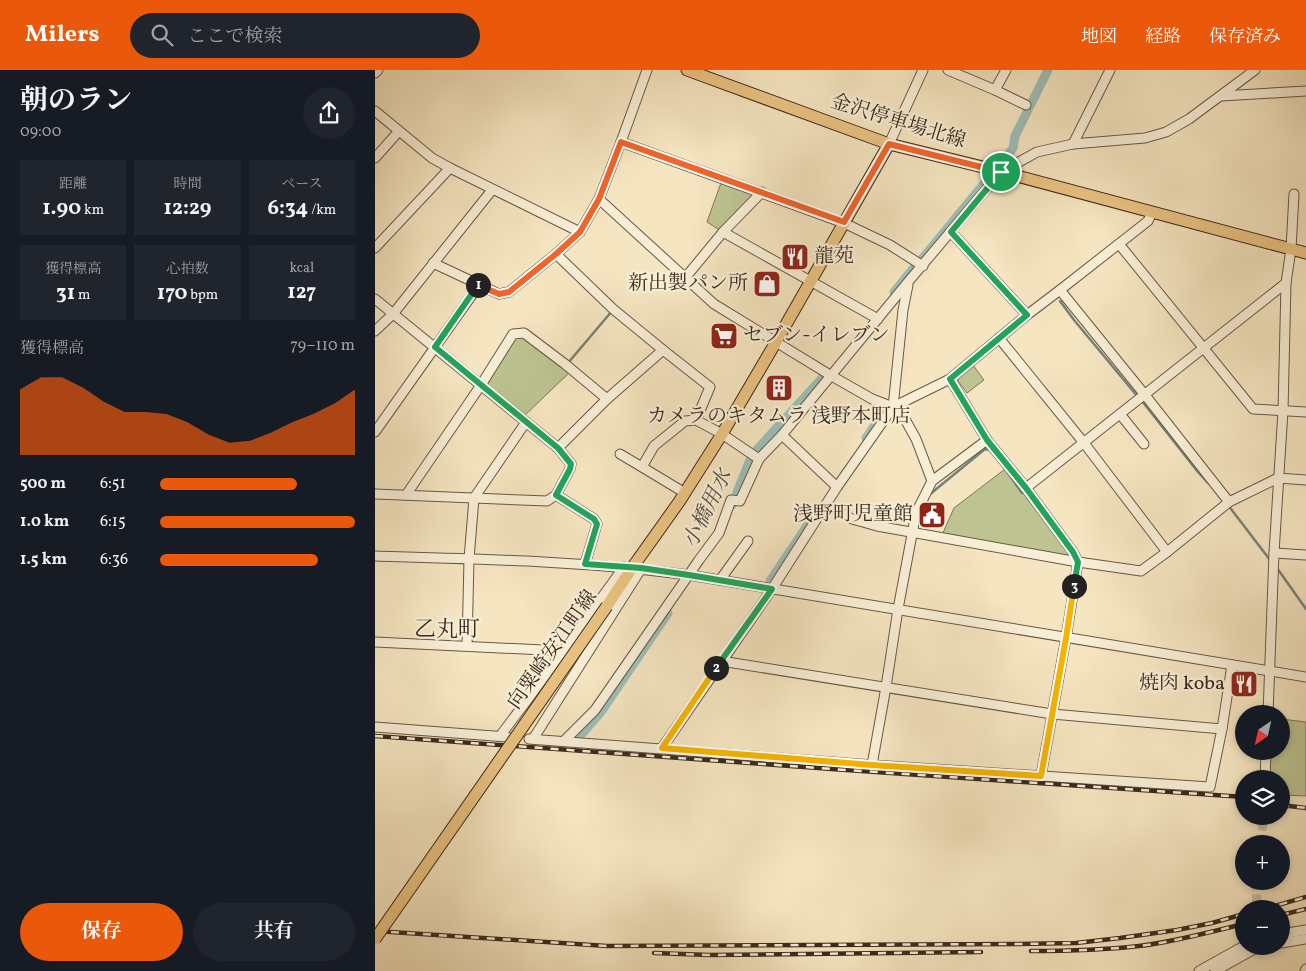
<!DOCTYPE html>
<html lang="ja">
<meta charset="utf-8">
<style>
body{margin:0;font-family:Vollkorn,"Noto Serif JP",serif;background:#20242c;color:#f1f3f6;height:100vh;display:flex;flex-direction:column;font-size:19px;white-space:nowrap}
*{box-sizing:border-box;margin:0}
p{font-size:16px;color:#9ea1a6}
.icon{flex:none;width:28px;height:28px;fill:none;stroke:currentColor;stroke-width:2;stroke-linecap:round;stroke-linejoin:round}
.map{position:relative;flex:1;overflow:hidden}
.details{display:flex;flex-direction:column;background:#171b24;width:375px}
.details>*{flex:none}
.needle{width:32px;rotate:214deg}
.tools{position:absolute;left:860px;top:635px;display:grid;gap:10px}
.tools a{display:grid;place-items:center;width:55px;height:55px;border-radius:50%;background:#171b24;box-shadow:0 2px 8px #0003;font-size:25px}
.pin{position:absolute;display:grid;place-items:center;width:42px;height:42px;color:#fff;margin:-21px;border:2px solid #fff;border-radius:50%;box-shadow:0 1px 5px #0007}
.km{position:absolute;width:25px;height:25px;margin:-12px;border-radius:50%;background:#222;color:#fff;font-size:14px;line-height:25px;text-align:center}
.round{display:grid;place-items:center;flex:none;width:52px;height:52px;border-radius:26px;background:#20242c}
.headline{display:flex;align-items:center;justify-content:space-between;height:85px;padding:0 20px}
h1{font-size:28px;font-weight:700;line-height:38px}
.stats{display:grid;grid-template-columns:repeat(3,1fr);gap:8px;height:85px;padding:5px 20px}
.stats div{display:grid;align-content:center;border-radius:0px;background:#20242c;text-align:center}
.stats b{font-size:21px;font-weight:700}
.stats small{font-size:14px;font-weight:400}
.stats p{font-size:14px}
.chart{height:140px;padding:10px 20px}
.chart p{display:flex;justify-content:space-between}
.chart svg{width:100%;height:90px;margin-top:5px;fill:#ea580c;opacity:.7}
.button{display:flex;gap:10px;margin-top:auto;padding:10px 20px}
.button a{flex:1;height:58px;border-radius:30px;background:#ea580c;color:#fff;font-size:20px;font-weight:700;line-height:58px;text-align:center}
.button a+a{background:#20242c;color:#f1f3f6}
ul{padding:0 20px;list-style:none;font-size:16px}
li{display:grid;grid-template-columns:80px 60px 1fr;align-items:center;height:38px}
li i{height:12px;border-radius:6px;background:#ea580c}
header{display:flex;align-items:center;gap:30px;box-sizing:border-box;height:70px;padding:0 25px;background:#ea580c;color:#fff}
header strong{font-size:24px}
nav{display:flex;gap:28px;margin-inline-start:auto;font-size:18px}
.search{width:350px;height:45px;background:#20242c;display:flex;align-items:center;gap:12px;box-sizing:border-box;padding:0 18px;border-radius:28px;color:#9ea1a6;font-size:19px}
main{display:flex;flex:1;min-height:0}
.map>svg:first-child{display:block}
.green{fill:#bdc491;stroke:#7c7656}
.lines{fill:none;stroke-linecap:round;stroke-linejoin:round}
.stream{stroke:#758279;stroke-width:2.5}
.canal{stroke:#9dbeb7;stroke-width:9}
.minor-tunnel{stroke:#d0bf9f;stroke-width:9;stroke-dasharray:9 4.5;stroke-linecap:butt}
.minor-casing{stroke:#695845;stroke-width:11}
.major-casing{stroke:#3a291c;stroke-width:13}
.minor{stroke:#f8eed6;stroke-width:9}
.major{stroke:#eac280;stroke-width:11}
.rail-casing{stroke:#3a291c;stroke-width:4.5}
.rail{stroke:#f8eed6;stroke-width:2.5;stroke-dasharray:8;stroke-linecap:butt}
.major-bridge-casing{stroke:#3a291c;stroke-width:13;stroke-linecap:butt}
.major-bridge{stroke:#eac280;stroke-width:11}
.split-1-casing{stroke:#fff;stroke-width:10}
.split-2-casing{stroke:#fff;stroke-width:10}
.split-3-casing{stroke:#fff;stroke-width:10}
.split-4-casing{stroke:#fff;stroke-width:10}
.split-1{stroke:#f0652b;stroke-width:6}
.split-2{stroke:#22a559;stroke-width:6}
.split-3{stroke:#f5b400;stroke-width:6}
.split-4{stroke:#22a559;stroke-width:6}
.labels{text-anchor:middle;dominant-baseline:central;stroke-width:4.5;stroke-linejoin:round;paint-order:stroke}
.street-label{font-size:20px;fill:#3a291c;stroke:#f8eed6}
.poi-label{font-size:20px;fill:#3a291c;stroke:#f8eed6;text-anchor:end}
.water-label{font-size:21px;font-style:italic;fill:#534e43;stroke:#f8eed6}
.quarter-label{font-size:22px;fill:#3a291c;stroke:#f8eed6}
</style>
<header>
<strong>Milers</strong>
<div class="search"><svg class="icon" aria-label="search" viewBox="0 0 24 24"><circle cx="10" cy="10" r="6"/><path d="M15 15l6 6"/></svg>ここで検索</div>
<nav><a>地図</a><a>経路</a><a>保存済み</a></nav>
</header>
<main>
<section class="details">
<div class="headline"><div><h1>朝のラン</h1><p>09:00</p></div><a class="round"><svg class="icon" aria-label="share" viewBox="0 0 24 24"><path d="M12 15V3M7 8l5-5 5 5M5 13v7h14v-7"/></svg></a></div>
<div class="stats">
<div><p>距離</p><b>1.90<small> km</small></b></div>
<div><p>時間</p><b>12:29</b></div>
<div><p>ペース</p><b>6:34<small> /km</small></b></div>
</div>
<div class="stats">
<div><p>獲得標高</p><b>31<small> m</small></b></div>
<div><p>心拍数</p><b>170<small> bpm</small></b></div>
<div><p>kcal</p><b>127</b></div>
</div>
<div class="chart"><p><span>獲得標高</span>79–110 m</p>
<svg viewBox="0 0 160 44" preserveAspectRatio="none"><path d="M0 44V12L10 6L20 6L30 11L40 18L50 23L60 23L70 24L80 28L90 34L100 38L110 37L120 33L130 28L140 24L150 19L160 12V44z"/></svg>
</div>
<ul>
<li><b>500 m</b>6:51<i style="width:70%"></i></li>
<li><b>1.0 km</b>6:15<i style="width:100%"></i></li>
<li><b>1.5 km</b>6:36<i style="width:81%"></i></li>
</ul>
<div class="button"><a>保存</a><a>共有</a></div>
</section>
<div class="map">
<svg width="931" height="901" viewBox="0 0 931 901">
<rect width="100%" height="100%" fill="#f5e5c0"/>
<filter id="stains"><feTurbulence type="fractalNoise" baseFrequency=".004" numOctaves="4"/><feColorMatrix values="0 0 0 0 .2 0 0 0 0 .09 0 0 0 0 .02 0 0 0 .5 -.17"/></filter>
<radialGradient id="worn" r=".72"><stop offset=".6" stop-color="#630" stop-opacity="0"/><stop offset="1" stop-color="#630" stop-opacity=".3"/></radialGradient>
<!-- green -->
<g class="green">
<polygon points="347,110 382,123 346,161 332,152"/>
<polygon points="149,266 194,303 149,346 115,320 111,311 141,267"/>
<polygon points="598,295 609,310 592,323 583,311 583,307"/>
<polygon points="630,399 693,483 690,486 567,465 579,438"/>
<polygon points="906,649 931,652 931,726 906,725 906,709 894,709 895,681 906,681"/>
</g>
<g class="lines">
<!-- stream -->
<g class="stream">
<polyline points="685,231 699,250 763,327"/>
<polyline points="193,293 237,241"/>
<polyline points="767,331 823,402 834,414"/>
<polyline points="631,400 647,423"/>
<polyline points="554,425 610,379 615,380 616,382"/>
<polyline points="853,435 895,490"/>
<polyline points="902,498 931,539"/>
</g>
<!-- canal -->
<g class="canal">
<polyline points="629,90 638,78 640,66 673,0"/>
<polyline points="547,189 611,111"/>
<polyline points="519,222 541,195"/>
<polyline points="491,368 509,341"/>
<polyline points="357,435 377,385 448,307"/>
<polyline points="395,511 438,447"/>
<polyline points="205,666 226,642 293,543"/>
</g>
<!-- minor-tunnel -->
<g class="minor-tunnel">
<polyline points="885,774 889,746"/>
<polyline points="881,811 882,839"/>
</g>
<defs>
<g id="minor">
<polyline points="272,0 246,72 224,129 205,162 181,184 238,239 288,280 335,317 321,350 347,364 384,389"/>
<polyline points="573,0 620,20 651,35"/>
<polyline points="0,3 3,0"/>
<polyline points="620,20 631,0"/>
<polyline points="846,26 931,21"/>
<polyline points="0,41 57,88 75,98 205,162"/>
<polyline points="246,72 469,153 515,175 548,196"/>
<polyline points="514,74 548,0"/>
<polyline points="698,74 735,0"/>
<polyline points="0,88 24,61"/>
<polyline points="387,122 348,162 503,249"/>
<polyline points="224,129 339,234 455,305 497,329 518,337"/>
<polyline points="576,162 652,245"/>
<polyline points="744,174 878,339 931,342"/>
<polyline points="0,178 75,98"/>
<polyline points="58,193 124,224 134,222 181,184"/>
<polyline points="310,208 348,162"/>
<polyline points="533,215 528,240 518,337 531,351 541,369 557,411"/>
<polyline points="685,220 770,325 854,432"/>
<polyline points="0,229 183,378 196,394 195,399 181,425 172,431 0,424"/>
<polyline points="0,261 18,244 117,120"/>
<polyline points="624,268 709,373 792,482"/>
<polyline points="575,309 612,370 651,418 698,482 703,492 691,568 666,706"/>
<polyline points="745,344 769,374"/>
<polyline points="0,362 104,215"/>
<polyline points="407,365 462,417"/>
<polyline points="183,378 232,329 288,280"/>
<polyline points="245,384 267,397"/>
<polyline points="651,418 911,213"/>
<polyline points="310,423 267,397 279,376 310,351 321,350"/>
<polyline points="31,425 106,315 138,264 149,263 190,294 232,329"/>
<polyline points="181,425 219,449 222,454 210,494"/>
<polyline points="451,435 477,449 502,456 703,492 766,501 792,482 854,432 903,408 931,410"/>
<polyline points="899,483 931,485"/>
<path d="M0,486C105,489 209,491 314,505L931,607"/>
<polyline points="345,510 373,471"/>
<polyline points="0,572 189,581"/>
<polyline points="92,576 94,489 99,428 151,352"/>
<polyline points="346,591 677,644 847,659"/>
<polyline points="893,644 899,483 908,341 911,213 916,179 919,124"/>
<polyline points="0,657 132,667"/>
<polyline points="125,666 156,625 249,497"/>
<polyline points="154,669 497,695 835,717 847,659 857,595"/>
<polyline points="158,669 266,499"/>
<polyline points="189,671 220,640 324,490 344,463 356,430 365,431 384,389 407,365 533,212 626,102 662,82 698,74 770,68 791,62 814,49 880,0"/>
<polyline points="287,678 397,519 462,417 518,337 575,309 652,245 685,220 773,151 777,142"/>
<polyline points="497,695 511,617 523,539 541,443 557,411 612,370"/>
<polyline points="890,709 891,681"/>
<polyline points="906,864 931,860"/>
<polyline points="906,873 931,869"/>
<polyline points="824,901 869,876"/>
<polyline points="840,901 883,877 888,876"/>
<polyline points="930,901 931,899"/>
</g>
<g id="major">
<polyline points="312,0 514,74 616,99 931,183"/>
<polyline points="232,536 257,498 304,432 347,364 401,272 514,74"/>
</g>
</defs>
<!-- minor casing -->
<use href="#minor" class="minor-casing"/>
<!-- major casing -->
<use href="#major" class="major-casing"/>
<!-- minor -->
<use href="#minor" class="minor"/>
<!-- major -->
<use href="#major" class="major"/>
<defs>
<g id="rail">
<polyline points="0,666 457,699 869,727"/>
<polyline points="906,735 931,738"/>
<polyline points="889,839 931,827"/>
<polyline points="906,845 931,839"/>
<polyline points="0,861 232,876 643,874 701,873 745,868 802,860 837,853 869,844"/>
<path d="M656,881C692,881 728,880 764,876C799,872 834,862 869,854"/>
<polyline points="279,883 334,885 606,882"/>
</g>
</defs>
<!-- rail casing -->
<use href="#rail" class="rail-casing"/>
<!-- rail -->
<use href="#rail" class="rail"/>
<defs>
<polyline id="major-bridge" points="0,869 232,536"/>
</defs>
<!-- major-bridge casing -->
<use href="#major-bridge" class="major-bridge-casing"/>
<!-- major-bridge -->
<use href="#major-bridge" class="major-bridge"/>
</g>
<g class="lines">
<defs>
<polyline id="split-1" points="103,215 124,224 134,222 181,184 205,162 224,129 246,72 469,152 514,74 626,102"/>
<polyline id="split-2" points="103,215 60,277 183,378 196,394 195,399 181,425 219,449 222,454 210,494 266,498 314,505 397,519 341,598"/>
<polyline id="split-3" points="341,598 287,678 497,695 666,706 691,568 699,516"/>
<polyline id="split-4" points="626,102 576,162 652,245 575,309 612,370 651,418 698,482 703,492 699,516"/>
</defs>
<!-- split-1 casing -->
<use href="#split-1" class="split-1-casing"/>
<!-- split-2 casing -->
<use href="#split-2" class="split-2-casing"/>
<!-- split-3 casing -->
<use href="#split-3" class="split-3-casing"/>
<!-- split-4 casing -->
<use href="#split-4" class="split-4-casing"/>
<!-- split-1 -->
<use href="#split-1" class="split-1"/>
<!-- split-2 -->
<use href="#split-2" class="split-2"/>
<!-- split-3 -->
<use href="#split-3" class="split-3"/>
<!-- split-4 -->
<use href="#split-4" class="split-4"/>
</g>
<!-- icons -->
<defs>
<symbol id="restaurant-square" viewBox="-11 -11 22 22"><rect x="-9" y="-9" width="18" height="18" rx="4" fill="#8f2418" stroke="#f8eed6"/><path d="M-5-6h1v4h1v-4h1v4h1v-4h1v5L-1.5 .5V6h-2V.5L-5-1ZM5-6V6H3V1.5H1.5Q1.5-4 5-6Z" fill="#fff"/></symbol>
<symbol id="shop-square" viewBox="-11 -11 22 22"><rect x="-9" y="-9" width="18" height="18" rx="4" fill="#8f2418" stroke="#f8eed6"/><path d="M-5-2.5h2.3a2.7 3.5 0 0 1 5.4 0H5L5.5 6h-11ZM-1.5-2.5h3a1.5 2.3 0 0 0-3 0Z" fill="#fff"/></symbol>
<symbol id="supermarket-square" viewBox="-11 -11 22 22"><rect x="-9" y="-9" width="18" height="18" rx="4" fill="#8f2418" stroke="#f8eed6"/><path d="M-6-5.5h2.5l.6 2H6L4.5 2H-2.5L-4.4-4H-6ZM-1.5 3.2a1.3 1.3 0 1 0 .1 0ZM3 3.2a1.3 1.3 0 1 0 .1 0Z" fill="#fff"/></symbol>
<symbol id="building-square" viewBox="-11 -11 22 22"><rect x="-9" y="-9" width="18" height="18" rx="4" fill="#8f2418" stroke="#f8eed6"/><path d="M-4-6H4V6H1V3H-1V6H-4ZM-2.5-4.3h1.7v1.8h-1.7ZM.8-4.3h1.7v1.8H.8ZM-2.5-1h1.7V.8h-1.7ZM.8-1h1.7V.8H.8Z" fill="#fff"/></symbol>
<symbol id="civic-square" viewBox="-11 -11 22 22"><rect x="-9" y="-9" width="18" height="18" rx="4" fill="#8f2418" stroke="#f8eed6"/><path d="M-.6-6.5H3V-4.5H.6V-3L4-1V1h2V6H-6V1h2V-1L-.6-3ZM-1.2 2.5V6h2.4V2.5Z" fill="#fff"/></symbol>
</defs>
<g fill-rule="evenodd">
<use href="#restaurant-square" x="404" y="171" width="32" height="32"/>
<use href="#shop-square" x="376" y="198" width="32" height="32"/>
<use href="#supermarket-square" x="333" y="250" width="32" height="32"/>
<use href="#building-square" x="388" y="302" width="32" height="32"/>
<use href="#civic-square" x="541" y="429" width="32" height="32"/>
<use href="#restaurant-square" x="853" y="598" width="32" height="32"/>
</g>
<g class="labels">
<!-- street labels -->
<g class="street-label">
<text transform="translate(523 52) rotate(17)">金沢停車場北線</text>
<text transform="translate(178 580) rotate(-55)">向粟崎安江町線</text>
</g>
<!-- poi labels -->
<g class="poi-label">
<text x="439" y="187" text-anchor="start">龍苑</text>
<text x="373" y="214">新出製パン所</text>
<text x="368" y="266" text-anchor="start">セブン-イレブン</text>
<text x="404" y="347" text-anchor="middle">カメラのキタムラ 浅野本町店</text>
<text x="538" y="445">浅野町児童館</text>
<text x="850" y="614">焼肉 koba</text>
</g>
<!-- water labels -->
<g class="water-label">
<text transform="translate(333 439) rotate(-64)">小橋用水</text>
</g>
<!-- quarter labels -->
<g class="quarter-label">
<text x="72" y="560">乙丸町</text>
</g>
</g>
<rect width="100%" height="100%" filter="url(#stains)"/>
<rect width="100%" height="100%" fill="url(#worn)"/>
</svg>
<div class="tools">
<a><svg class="needle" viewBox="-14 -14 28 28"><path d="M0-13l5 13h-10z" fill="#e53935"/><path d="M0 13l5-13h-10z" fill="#9ea1a6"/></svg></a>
<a><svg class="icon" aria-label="layers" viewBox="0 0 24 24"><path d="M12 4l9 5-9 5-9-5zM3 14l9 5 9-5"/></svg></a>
<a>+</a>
<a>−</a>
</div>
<div class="pin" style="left:626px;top:102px;background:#1e9e55"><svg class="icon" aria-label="arrive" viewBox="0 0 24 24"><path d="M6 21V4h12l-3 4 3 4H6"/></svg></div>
<b class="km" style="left:103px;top:215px">1</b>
<b class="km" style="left:341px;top:598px">2</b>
<b class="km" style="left:699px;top:516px">3</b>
</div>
</main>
